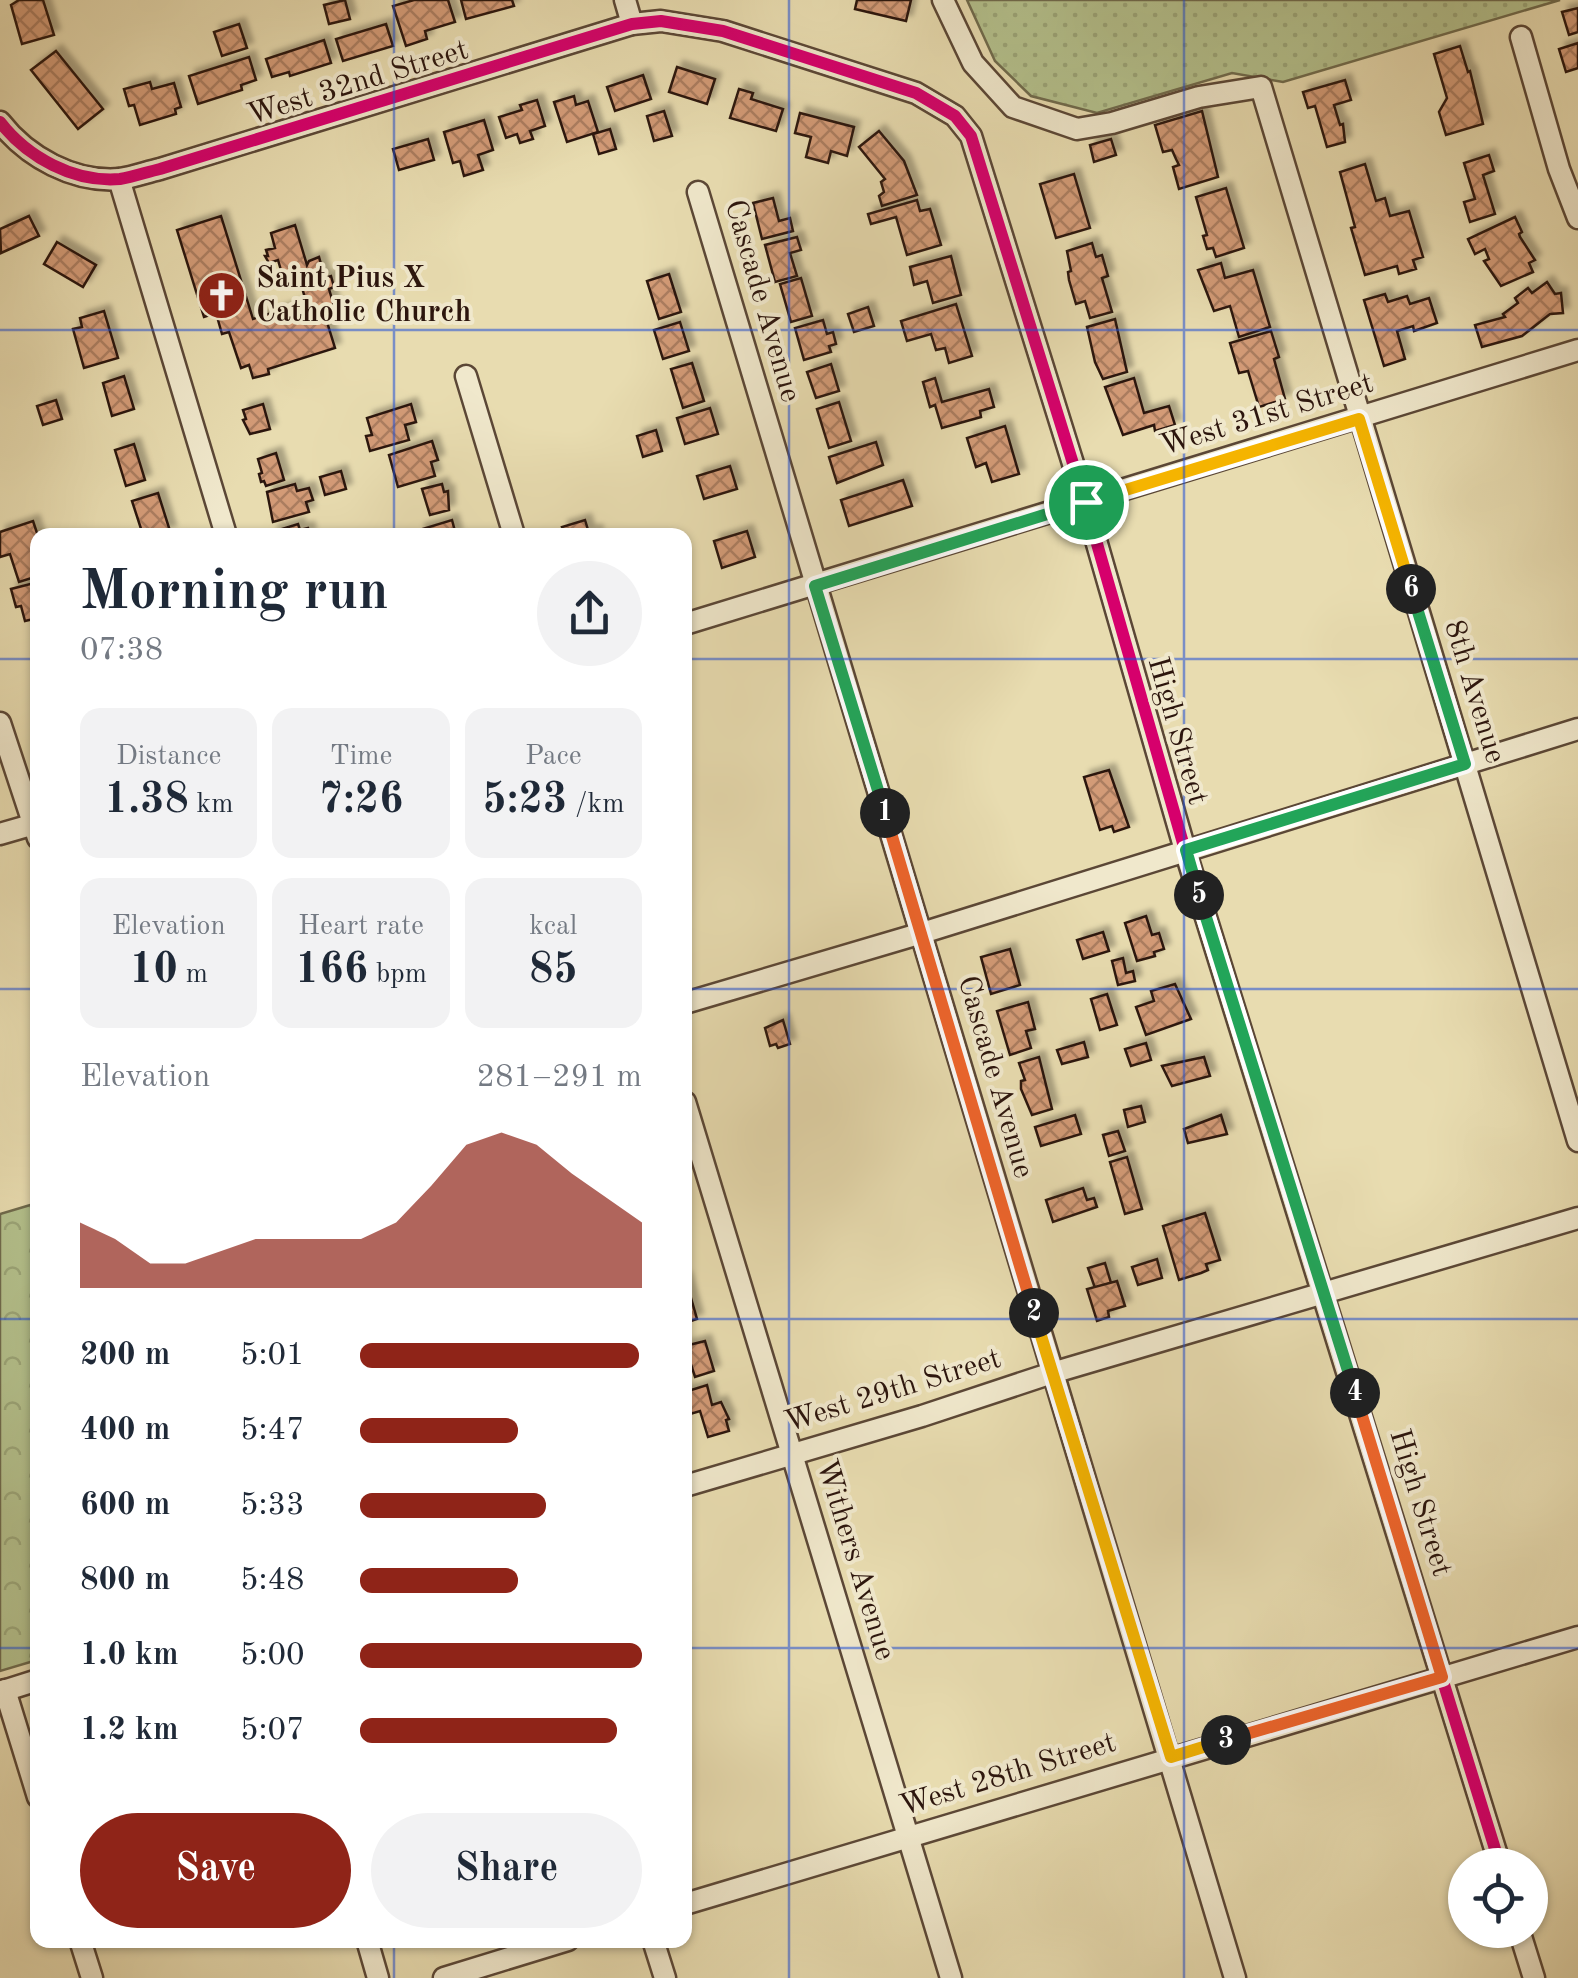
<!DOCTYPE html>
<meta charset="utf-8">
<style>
body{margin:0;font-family:"Old Standard TT",serif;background:#f2f2f3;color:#1f2937;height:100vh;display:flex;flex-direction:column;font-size:38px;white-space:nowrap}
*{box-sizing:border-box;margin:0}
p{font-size:32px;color:#747a83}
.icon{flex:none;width:55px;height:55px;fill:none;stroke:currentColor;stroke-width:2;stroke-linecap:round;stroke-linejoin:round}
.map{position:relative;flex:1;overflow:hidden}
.panel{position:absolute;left:30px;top:528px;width:662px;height:1420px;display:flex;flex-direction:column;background:#fff;border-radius:20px;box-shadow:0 2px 8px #0004}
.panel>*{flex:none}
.tools{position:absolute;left:1448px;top:1848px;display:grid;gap:20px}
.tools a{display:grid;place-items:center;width:100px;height:100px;border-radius:50%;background:#fff;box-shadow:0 2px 8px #0004;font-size:50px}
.pin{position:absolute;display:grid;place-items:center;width:85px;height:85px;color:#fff;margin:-42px;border:5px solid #fff;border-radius:50%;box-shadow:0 2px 10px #0007}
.km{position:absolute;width:50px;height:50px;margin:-25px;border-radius:50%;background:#222;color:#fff;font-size:28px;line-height:50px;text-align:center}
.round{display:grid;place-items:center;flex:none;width:105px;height:105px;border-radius:52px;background:#f2f2f3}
.headline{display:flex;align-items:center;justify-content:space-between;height:170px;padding:0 50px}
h1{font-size:55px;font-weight:600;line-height:75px}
.figures{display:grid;grid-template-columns:repeat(3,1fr);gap:15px;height:170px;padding:10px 50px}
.figures div{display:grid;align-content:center;border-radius:20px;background:#f2f2f3;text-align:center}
.figures b{font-size:42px;font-weight:600}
.figures small{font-size:28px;font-weight:400}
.figures p{font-size:28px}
.chart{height:280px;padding:20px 50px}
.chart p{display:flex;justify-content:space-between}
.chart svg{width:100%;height:180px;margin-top:10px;fill:#8f2418;opacity:.7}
.primary-button{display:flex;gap:20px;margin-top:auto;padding:20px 50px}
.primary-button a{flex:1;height:115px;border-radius:60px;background:#8f2418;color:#fff;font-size:40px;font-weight:600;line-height:115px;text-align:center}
.primary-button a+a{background:#f2f2f3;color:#1f2937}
ul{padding:0 50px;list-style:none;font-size:32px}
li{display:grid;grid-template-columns:160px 120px 1fr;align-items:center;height:75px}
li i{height:25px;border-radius:12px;background:#8f2418}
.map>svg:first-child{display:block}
.grass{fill:url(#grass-dots);stroke:#706b4d;stroke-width:2.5}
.park{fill:url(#park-crowns);stroke:#706b4d;stroke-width:2.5}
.building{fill:url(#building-cross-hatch);stroke:#2c150d;stroke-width:2.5;filter:url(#shadow)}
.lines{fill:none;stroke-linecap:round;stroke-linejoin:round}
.minor-casing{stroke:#5b4736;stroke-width:25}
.minor{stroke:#f0e8cc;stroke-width:20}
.cycleway-casing{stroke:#f0e8cc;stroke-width:19}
.cycleway{stroke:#d6006c;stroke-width:12}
.split-1-casing{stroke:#fff;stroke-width:20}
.split-2-casing{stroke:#fff;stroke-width:20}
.split-3-casing{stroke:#fff;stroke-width:20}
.split-4-casing{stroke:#fff;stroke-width:20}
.split-5-casing{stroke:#fff;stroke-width:20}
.split-6-casing{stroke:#fff;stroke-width:20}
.split-7-casing{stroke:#fff;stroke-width:20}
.split-1{stroke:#22a559;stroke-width:12}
.split-2{stroke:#f0652b;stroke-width:12}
.split-3{stroke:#f5b400;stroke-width:12}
.split-4{stroke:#f0652b;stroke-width:12}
.split-5{stroke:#22a559;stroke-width:12}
.split-6{stroke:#22a559;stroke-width:12}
.split-7{stroke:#f5b400;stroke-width:12}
.grid{fill:none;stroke:#1d4ed8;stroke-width:2.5;stroke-opacity:0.55}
.labels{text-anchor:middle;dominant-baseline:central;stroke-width:8;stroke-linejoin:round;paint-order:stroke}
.street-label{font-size:30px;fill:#2c150d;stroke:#f0e8cc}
.poi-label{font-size:30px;font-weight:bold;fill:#2c150d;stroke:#f0e8cc;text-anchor:start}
</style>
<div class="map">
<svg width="1578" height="1978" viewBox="0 0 1578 1978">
<defs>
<pattern id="grass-dots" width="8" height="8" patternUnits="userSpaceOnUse" patternTransform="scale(2.5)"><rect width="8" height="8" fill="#b4c18d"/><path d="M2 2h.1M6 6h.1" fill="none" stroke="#9ba578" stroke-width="1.8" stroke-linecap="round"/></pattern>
<pattern id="park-crowns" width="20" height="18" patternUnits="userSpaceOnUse" patternTransform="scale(2.5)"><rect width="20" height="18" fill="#b4c18d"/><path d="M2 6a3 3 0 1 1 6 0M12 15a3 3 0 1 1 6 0" fill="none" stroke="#9ba578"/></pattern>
<pattern id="building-cross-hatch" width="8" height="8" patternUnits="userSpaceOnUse" patternTransform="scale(2.5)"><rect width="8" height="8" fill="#d39b77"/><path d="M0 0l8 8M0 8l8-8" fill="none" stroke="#ab7d60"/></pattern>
<filter id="shadow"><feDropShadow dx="6" dy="-6" stdDeviation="2.5" flood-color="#0004"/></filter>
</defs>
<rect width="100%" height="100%" fill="#e8dcb0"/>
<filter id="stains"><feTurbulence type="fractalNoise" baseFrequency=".002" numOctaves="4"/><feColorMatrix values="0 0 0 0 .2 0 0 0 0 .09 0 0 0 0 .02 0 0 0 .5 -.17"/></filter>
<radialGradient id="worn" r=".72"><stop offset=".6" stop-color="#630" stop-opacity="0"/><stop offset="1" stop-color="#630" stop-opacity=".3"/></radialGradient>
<!-- grass -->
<polygon class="grass" points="967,0 1560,0 1283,82 1232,73 1097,113 1031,96 995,61"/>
<!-- park -->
<polygon class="park" points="37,1203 37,1660 0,1671 0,1214"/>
<!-- building -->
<g class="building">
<polygon points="19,0 43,0 54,35 22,44 11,5"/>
<polygon points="345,0 350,19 329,24 324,5"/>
<polygon points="414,0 448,0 455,22 425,31 427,39 406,46 393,6"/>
<polygon points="461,0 512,0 514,6 466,19"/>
<polygon points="857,0 911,0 906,21 855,9"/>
<polygon points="1578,8 1578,32 1569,35 1562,12"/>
<polygon points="239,24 247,48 222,56 214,32"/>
<polygon points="386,24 393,46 343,61 336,39"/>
<polygon points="324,40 331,63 290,76 289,72 272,77 266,59"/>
<polygon points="1578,43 1578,68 1566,72 1559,49"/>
<polygon points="1460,46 1468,72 1470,71 1483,124 1446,135 1439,112 1447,98 1434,54"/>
<polygon points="56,51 103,109 78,129 31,70"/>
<polygon points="249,57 256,80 241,85 242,90 198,104 189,76"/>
<polygon points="677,67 715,79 707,104 669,92"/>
<polygon points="643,75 651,99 615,111 607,87"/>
<polygon points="1345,80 1351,100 1334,105 1340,125 1343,124 1345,142 1327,147 1315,106 1308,108 1303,92"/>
<polygon points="150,82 152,89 174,83 181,107 175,109 176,114 140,125 134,105 129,106 124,89"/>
<polygon points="739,89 753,93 751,99 783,109 776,131 730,118"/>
<polygon points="574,96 576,105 588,101 598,132 567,142 554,102"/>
<polygon points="537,100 545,126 530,131 533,139 520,143 517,134 506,138 499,117 522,110 520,105"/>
<polygon points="664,111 672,136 654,141 647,116"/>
<polygon points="1202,111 1218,177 1179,189 1173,167 1179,165 1176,159 1172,150 1163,152 1155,125"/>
<polygon points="800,113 854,127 847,156 831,151 828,163 806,157 811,137 795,133"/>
<polygon points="484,120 493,150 478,155 483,170 464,176 460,161 453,163 444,132"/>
<polygon points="610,129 616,149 599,154 593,134"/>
<polygon points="879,131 904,161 917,195 882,206 879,196 884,192 881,182 885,179 859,147"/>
<polygon points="428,139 434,160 399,170 393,149"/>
<polygon points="1111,139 1116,155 1094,162 1090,145"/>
<polygon points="1489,155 1494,171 1483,175 1495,214 1470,222 1464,202 1475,199 1464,163"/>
<polygon points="1365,164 1376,201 1385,198 1390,216 1409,211 1423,257 1413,260 1416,269 1399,274 1397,266 1365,275 1351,228 1355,227 1340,172"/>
<polygon points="1074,174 1090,228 1056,238 1040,184"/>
<polygon points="1226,188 1244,248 1216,257 1213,248 1207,249 1203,236 1207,235 1196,197"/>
<polygon points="773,198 779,221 790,218 793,231 762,239 753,203"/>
<polygon points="917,200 920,211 930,209 941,245 907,255 896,217 871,224 868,214"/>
<polygon points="29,216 39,236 1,253 0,229"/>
<polygon points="221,216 253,319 306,302 300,280 285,284 278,260 269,263 265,256 268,256 266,250 275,248 271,233 295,225 307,265 309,261 319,257 325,278 331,276 334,287 329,289 334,306 323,309 335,348 268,369 269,374 253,378 249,365 241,368 229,332 222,334 216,313 204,317 177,230"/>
<polygon points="1515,217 1522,232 1519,234 1520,237 1535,260 1529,263 1533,272 1501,286 1484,261 1489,259 1485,249 1475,254 1468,239"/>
<polygon points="797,237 801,250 790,253 797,276 775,282 765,245"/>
<polygon points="57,242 96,265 83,287 44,264"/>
<polygon points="1092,243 1096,257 1102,255 1108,276 1102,278 1112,312 1090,318 1085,301 1076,304 1069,280 1068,272 1071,271 1067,251"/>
<polygon points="951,256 961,295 933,303 927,281 914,285 910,267"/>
<polygon points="1221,263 1225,278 1253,270 1270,327 1239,337 1230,306 1214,311 1198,270"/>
<polygon points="669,274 681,312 659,319 647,281"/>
<polygon points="801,278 812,316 791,322 780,284"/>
<polygon points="1547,282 1555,294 1561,293 1563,313 1550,314 1522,336 1482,347 1475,325 1505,317 1503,314 1518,303 1515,298 1528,288 1532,293"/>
<polygon points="1385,294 1388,302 1407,296 1410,304 1429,298 1437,323 1414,331 1413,326 1397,331 1405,359 1384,366 1364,300"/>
<polygon points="956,304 972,356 949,363 945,348 936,350 931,334 907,341 901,321"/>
<polygon points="868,307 874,326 854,332 848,314"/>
<polygon points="104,311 118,358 84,368 73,329 82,327 80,318"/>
<polygon points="1115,319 1127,372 1103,379 1095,362 1087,327"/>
<polygon points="823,320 827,334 833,332 836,344 829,346 831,352 804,360 795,328"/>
<polygon points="680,322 689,351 663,359 654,330"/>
<polygon points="1271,331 1279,357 1274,359 1285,399 1259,407 1248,371 1239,373 1230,343"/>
<polygon points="692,363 704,401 683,408 671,369"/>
<polygon points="831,364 839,391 816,398 807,372"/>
<polygon points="124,376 134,409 112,416 103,383"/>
<polygon points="935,378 942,402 989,389 994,407 980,411 981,417 942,428 935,405 930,407 923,382"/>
<polygon points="1134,378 1144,413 1169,406 1175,425 1155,431 1154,425 1123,435 1105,387"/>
<polygon points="56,400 62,419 43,425 37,406"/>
<polygon points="839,402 851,441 829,448 817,409"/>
<polygon points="263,404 270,429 250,434 243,420 246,419 243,410"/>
<polygon points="411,404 416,422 405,425 409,440 370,451 366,436 372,435 367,418"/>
<polygon points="710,408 718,434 685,444 677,418"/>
<polygon points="1005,426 1019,474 992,482 986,463 976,467 967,438"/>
<polygon points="656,430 662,451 643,457 637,436"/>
<polygon points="432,441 438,460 431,462 435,476 398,487 389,455"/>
<polygon points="876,442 883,465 837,483 829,457"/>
<polygon points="134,444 145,480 126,486 115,450"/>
<polygon points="276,453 284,480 266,486 264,481 261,482 259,474 262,473 258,459"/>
<polygon points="730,466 737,489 704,499 697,476"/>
<polygon points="341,471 346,489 325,495 320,477"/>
<polygon points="903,480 912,506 849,526 841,500"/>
<polygon points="295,484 297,491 309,488 313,500 306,502 309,512 273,522 267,492"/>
<polygon points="442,484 444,492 448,491 449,510 430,515 422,489"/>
<polygon points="158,493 170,531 143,535 132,501"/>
<polygon points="452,520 456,535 420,535 419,530"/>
<polygon points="585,520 589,533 596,531 597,535 565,535 562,527"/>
<polygon points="33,521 38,536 38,576 19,582 10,554 0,557 0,532"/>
<polygon points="298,524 300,530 308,528 310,535 273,535 272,532"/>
<polygon points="747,531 755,557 722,568 714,541"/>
<polygon points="38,582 38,618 25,621 21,606 16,607 11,589"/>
<polygon points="1109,770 1129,827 1114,832 1112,826 1100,830 1084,777"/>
<polygon points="1146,916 1152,935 1159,933 1164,949 1154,952 1155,956 1137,961 1125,923"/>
<polygon points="1103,932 1109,951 1083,959 1077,940"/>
<polygon points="1010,949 1020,985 991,994 981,957"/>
<polygon points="1123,958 1126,973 1133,971 1135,981 1118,985 1112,961"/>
<polygon points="1175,984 1191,1019 1146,1035 1136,1007 1154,1001 1151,991"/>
<polygon points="1107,994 1117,1025 1100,1030 1091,999"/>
<polygon points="1028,1002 1035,1029 1026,1031 1031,1048 1010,1055 997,1011"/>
<polygon points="783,1020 790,1044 778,1048 776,1044 770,1046 765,1028"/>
<polygon points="1084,1042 1088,1057 1062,1064 1057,1050"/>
<polygon points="1146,1043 1151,1060 1131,1066 1125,1049"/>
<polygon points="1039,1057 1052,1109 1032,1115 1021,1089 1021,1081 1025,1080 1019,1063"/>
<polygon points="1204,1057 1210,1076 1172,1086 1162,1066"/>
<polygon points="1141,1106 1145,1122 1128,1127 1124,1110"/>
<polygon points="1075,1115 1081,1134 1041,1146 1035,1127"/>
<polygon points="1221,1115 1227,1134 1188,1143 1184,1129"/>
<polygon points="1118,1131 1125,1151 1109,1156 1103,1135"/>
<polygon points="1127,1157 1142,1209 1125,1214 1110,1162"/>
<polygon points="1083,1188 1087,1200 1094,1198 1097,1207 1053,1222 1046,1200"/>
<polygon points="1205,1213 1220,1260 1206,1264 1208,1270 1201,1273 1179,1280 1163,1226"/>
<polygon points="1157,1259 1162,1278 1138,1285 1132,1267"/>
<polygon points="1105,1263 1111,1283 1095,1288 1088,1268"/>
<polygon points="685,1277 697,1319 685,1323"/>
<polygon points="1117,1281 1125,1306 1108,1311 1109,1317 1097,1321 1087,1289"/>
<polygon points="705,1341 714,1371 695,1377 685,1346"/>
<polygon points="707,1385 712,1405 721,1402 729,1419 726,1420 729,1431 708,1437 700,1411 687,1415 685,1407 685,1392"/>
</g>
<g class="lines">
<defs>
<g id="minor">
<polyline points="625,0 632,24"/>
<polyline points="943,0 973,63 1013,107 1077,129 1112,123 1199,97 1261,87 1578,1141"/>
<polyline points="1521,37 1559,169 1578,218"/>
<path d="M0,122C27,157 74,183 120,179C133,177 147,172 160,169L632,24L661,21L723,31L916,93L955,116L971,136L1085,502L1185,850L1500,1865"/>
<polyline points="119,179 226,535"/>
<polyline points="698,192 1235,1978"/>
<polyline points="466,376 514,535"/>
<polyline points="685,624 1578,350"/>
<polyline points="0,723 38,838"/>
<polyline points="0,834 38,823"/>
<polyline points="685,1003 922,933 1578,729"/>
<polyline points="685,1102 951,1978"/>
<polyline points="685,1486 922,1416 1052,1373 1578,1218"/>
<polyline points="5,1690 38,1797"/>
<polyline points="0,1692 38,1680"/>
<polyline points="685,1904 1578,1637"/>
<polyline points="1519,1930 1534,1978"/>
<polyline points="80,1940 92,1978"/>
<polyline points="367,1940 378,1978"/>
<polyline points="653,1940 665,1978"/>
<polyline points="444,1978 568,1940"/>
</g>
</defs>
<!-- minor casing -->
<use href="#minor" class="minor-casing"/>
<!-- minor -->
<use href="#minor" class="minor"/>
<defs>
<path id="cycleway" d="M0,122C27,157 74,183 120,179C133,177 147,172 160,169L632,24L661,21L723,31L916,93L955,116L971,136L1085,502L1185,850L1500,1865"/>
</defs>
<!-- cycleway casing -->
<use href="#cycleway" class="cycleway-casing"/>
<!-- cycleway -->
<use href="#cycleway" class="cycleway"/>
</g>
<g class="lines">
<defs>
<polyline id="split-1" points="885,813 815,586 1086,502"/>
<polyline id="split-2" points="885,813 1034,1313"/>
<polyline id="split-3" points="1034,1313 1171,1757 1226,1740"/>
<polyline id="split-4" points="1226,1740 1442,1677 1355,1393"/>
<polyline id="split-5" points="1199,895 1355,1393"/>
<polyline id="split-6" points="1199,895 1186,850 1465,764 1411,589"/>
<polyline id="split-7" points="1086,502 1359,419 1411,589"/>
</defs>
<!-- split-1 casing -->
<use href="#split-1" class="split-1-casing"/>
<!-- split-2 casing -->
<use href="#split-2" class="split-2-casing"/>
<!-- split-3 casing -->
<use href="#split-3" class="split-3-casing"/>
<!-- split-4 casing -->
<use href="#split-4" class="split-4-casing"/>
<!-- split-5 casing -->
<use href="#split-5" class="split-5-casing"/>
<!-- split-6 casing -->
<use href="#split-6" class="split-6-casing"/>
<!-- split-7 casing -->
<use href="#split-7" class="split-7-casing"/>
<!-- split-1 -->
<use href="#split-1" class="split-1"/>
<!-- split-2 -->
<use href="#split-2" class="split-2"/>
<!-- split-3 -->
<use href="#split-3" class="split-3"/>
<!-- split-4 -->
<use href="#split-4" class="split-4"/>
<!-- split-5 -->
<use href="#split-5" class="split-5"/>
<!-- split-6 -->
<use href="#split-6" class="split-6"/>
<!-- split-7 -->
<use href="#split-7" class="split-7"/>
</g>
<!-- grid -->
<path class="grid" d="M394,0V535M789,0V1978M1184,0V1978M0,330H1578M0,659H38M685,659H1578M0,989H38M685,989H1578M0,1319H38M685,1319H1578M0,1648H38M685,1648H1578M394,1940V1978"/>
<!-- icons -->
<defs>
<symbol id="church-disc" viewBox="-11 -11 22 22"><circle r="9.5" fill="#8f2418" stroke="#f0e8cc"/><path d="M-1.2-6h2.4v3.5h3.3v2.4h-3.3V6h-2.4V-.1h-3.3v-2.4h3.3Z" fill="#fff"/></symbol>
</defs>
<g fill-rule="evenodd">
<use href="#church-disc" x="194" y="268" width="55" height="55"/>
</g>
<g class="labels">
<!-- street labels -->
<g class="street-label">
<text transform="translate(358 83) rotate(-17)">West 32nd Street</text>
<text transform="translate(762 301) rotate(74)">Cascade Avenue</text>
<text transform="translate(1267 415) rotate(-17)">West 31st Street</text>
<text transform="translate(1474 692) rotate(73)">8th Avenue</text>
<text transform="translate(1177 731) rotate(74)">High Street</text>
<text transform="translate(995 1077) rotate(74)">Cascade Avenue</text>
<text transform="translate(893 1391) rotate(-17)">West 29th Street</text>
<text transform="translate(1420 1503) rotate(73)">High Street</text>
<text transform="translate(855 1560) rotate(73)">Withers Avenue</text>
<text transform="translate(1008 1775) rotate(-17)">West 28th Street</text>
</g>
<!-- poi labels -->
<g class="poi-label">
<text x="256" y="279">Saint Pius X<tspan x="256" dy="34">Catholic Church</tspan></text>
</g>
</g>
<rect width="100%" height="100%" filter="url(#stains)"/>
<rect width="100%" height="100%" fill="url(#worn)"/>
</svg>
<div class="tools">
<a><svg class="icon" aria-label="locate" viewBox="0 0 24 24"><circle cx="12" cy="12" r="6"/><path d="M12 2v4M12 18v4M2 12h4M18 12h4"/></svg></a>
</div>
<div class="pin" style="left:1086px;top:502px;background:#1e9e55"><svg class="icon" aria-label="arrive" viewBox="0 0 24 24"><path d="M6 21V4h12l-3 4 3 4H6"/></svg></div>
<b class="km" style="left:885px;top:813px">1</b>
<b class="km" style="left:1034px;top:1313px">2</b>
<b class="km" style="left:1226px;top:1740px">3</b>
<b class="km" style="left:1355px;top:1393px">4</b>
<b class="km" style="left:1199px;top:895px">5</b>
<b class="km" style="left:1411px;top:589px">6</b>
<section class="panel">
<div class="headline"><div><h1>Morning run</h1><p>07:38</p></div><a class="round"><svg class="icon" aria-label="share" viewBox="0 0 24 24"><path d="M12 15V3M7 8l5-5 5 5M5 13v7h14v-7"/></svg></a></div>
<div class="figures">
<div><p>Distance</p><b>1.38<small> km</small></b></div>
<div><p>Time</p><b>7:26</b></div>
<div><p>Pace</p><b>5:23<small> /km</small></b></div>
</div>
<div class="figures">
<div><p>Elevation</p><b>10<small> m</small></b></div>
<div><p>Heart rate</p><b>166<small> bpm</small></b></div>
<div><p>kcal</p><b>85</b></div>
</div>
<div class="chart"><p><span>Elevation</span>281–291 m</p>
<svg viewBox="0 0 160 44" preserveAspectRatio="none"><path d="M0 44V28L10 32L20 38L30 38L40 35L50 32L60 32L70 32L80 32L90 28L100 19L110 9L120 6L130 9L140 16L150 22L160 28V44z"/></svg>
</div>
<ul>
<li><b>200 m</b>5:01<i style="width:99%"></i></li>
<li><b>400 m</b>5:47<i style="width:56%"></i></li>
<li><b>600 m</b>5:33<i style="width:66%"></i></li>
<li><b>800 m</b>5:48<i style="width:56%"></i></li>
<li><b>1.0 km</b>5:00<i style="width:100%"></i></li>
<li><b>1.2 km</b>5:07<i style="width:91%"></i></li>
</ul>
<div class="primary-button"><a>Save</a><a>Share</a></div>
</section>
</div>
